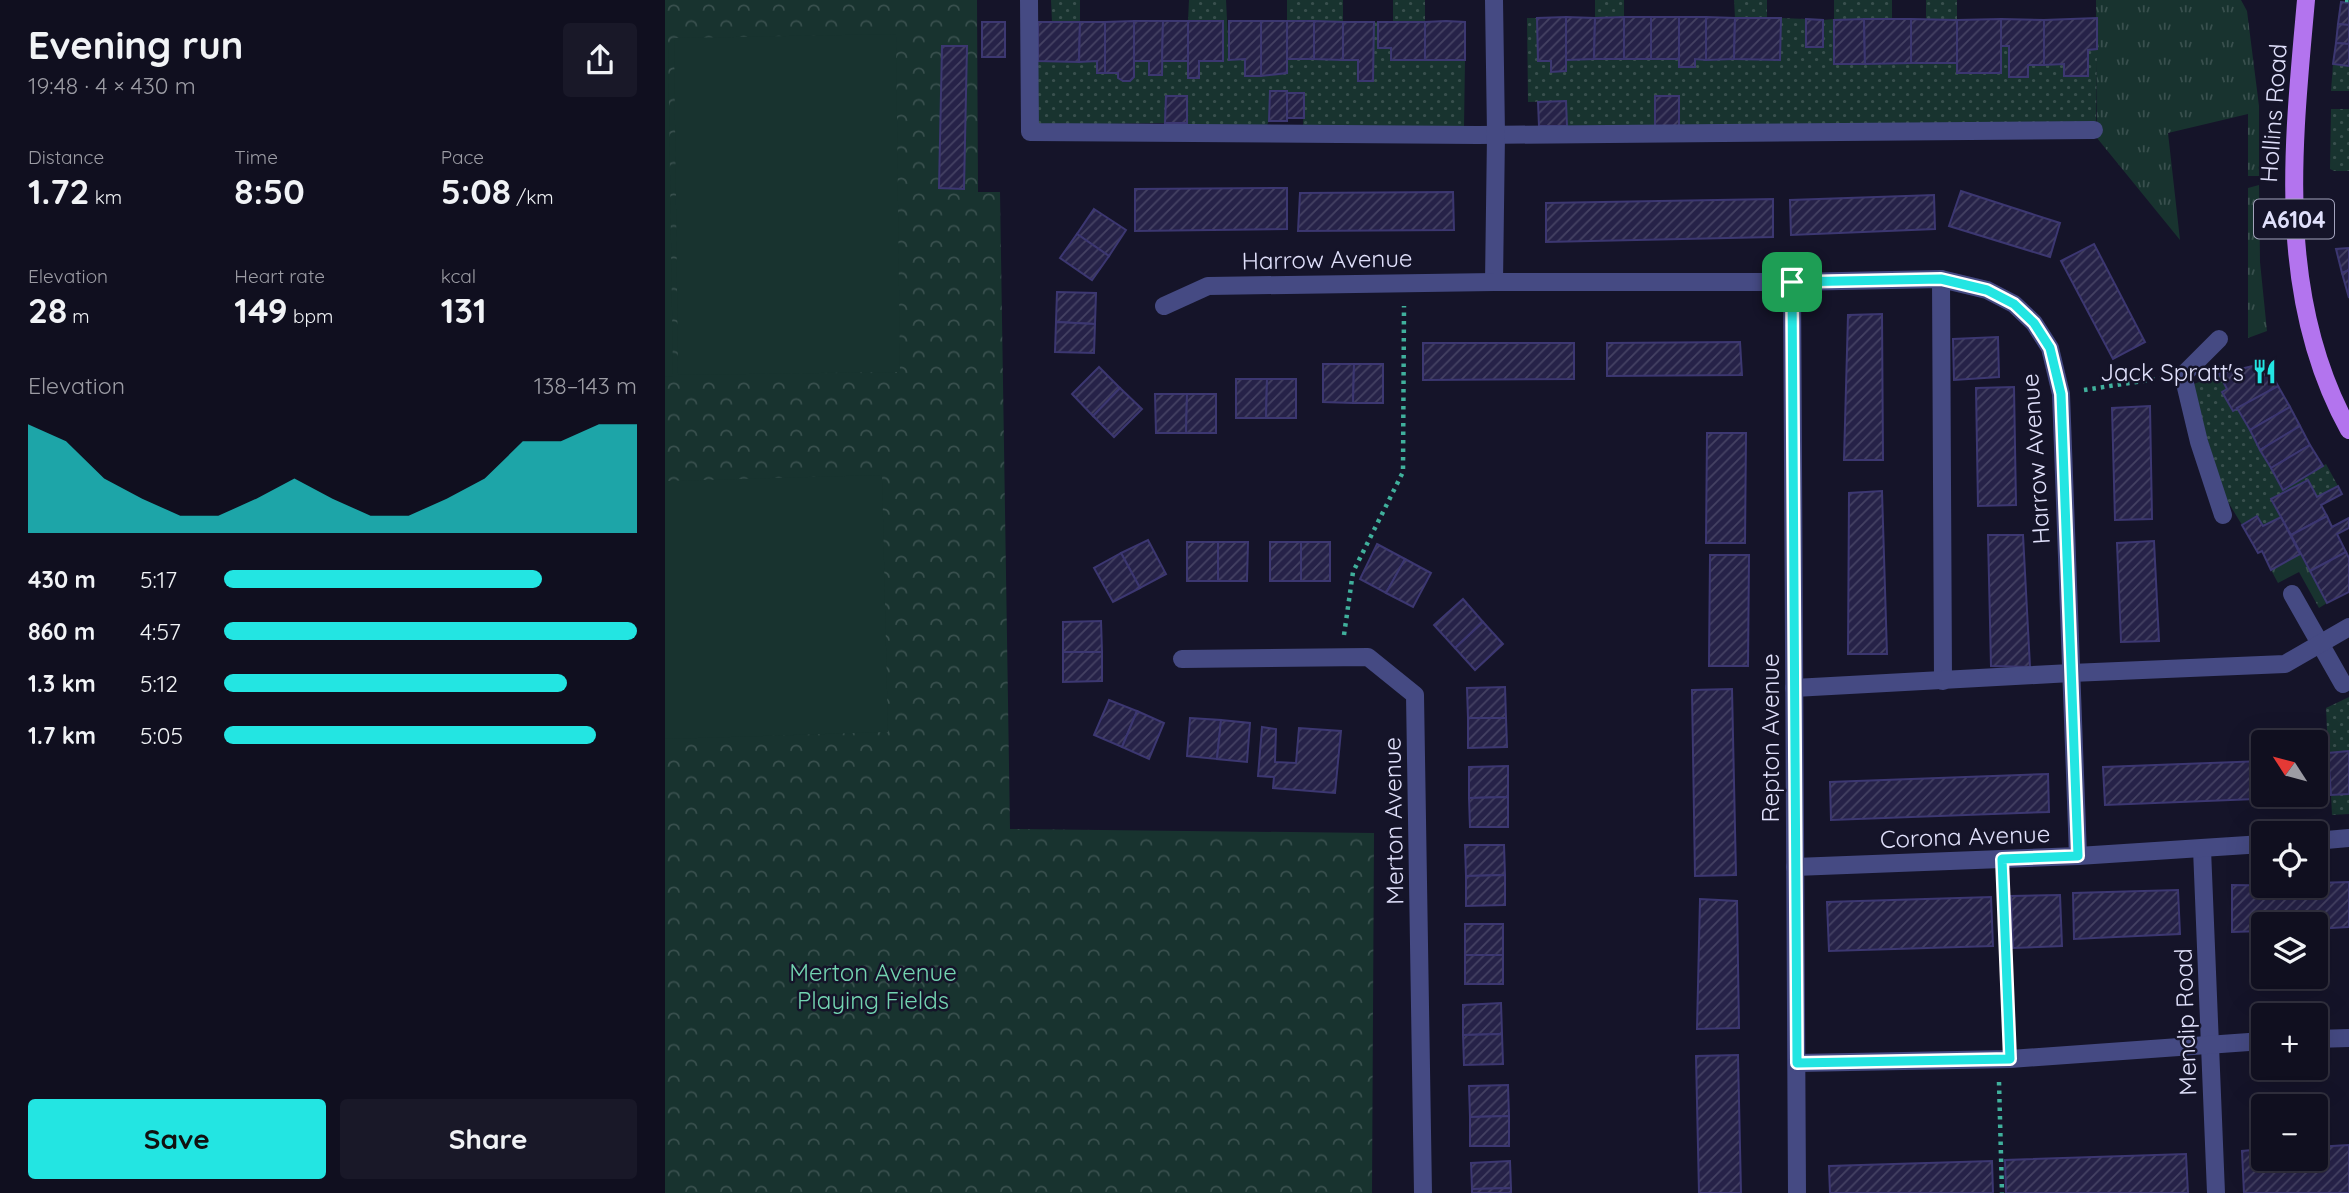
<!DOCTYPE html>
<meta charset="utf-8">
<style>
body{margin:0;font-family:Quicksand,sans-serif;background:#191828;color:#f1f3f6;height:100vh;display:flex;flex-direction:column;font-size:26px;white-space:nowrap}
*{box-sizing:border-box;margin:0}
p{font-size:23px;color:#9c9ca4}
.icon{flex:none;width:38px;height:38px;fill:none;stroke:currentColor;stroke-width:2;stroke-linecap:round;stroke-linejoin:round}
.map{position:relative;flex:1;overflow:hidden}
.details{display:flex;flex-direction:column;background:#100f1f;width:665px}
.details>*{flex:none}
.needle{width:46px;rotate:306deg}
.tools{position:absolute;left:1586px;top:730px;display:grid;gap:14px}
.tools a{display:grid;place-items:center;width:77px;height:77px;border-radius:7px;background:#100f1f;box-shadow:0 7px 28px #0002,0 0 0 2px #302f3d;font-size:35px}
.pin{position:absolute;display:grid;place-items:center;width:60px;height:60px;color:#fff;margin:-30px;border-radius:14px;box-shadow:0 4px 10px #0006}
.round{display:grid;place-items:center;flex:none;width:74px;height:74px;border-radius:7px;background:#191828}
.summary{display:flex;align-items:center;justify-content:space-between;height:119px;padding:0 28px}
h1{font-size:38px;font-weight:700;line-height:52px}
.figures{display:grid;grid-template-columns:repeat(3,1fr);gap:10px;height:119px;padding:7px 28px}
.figures div{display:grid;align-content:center}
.figures b{font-size:35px;font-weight:700}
.figures small{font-size:19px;font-weight:400}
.figures p{font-size:19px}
.chart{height:196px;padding:14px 28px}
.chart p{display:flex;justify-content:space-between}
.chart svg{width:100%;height:126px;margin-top:7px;fill:#23e5e2;opacity:.7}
.primary-button{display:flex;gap:14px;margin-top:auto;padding:14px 28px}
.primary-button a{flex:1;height:80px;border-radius:7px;background:#23e5e2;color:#111;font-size:28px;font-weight:700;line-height:80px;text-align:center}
.primary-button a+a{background:#191828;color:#f1f3f6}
ul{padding:0 28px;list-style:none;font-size:23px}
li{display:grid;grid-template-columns:112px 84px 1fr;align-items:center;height:52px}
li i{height:18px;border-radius:9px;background:#23e5e2}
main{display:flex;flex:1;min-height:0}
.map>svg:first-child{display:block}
.grass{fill:url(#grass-tufts)}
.forest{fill:url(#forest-crowns)}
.garden{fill:url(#garden-dots)}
.pitch{fill:#18332f}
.building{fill:url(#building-hatch);stroke:#3c3771;stroke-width:2}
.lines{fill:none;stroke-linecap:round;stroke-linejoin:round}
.path{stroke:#40b09c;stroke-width:4.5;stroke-dasharray:3.5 5;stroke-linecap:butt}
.minor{stroke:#454a83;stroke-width:18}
.major{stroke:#b374ee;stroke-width:18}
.route-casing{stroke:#fff;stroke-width:14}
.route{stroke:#23e5e2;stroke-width:9}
.labels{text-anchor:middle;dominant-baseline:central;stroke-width:5;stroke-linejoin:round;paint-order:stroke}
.shield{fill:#151429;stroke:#a3a3bc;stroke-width:2}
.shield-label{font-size:23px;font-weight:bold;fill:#e0e0fb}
.street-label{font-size:24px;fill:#e0e0fb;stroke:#151429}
.poi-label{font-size:24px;fill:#e0e0fb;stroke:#151429;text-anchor:end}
.park-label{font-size:24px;fill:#73d4b1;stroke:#151429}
</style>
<main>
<section class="details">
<div class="summary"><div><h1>Evening run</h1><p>19:48 · 4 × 430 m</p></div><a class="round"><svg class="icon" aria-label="share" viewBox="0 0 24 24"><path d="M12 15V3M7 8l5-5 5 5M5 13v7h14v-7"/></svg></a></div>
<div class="figures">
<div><p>Distance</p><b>1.72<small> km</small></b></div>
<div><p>Time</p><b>8:50</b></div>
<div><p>Pace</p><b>5:08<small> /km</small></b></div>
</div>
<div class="figures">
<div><p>Elevation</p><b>28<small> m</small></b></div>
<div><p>Heart rate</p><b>149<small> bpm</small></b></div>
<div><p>kcal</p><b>131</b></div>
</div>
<div class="chart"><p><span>Elevation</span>138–143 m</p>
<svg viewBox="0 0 160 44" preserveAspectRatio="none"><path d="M0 44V6L10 12L20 25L30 32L40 38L50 38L60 32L70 25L80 32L90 38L100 38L110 32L120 25L130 12L140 12L150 6L160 6V44z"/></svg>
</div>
<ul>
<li><b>430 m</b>5:17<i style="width:77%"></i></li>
<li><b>860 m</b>4:57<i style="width:100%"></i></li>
<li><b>1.3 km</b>5:12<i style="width:83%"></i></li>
<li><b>1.7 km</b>5:05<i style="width:90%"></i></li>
</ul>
<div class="primary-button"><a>Save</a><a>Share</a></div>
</section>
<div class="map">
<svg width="1684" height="1193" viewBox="0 0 1684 1193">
<defs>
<pattern id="grass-tufts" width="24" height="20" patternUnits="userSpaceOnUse" patternTransform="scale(1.75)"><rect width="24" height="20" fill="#18332f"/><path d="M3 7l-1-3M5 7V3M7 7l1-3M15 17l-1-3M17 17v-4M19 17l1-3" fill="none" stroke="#39504e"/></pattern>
<pattern id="forest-crowns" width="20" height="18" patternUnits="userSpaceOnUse" patternTransform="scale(1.75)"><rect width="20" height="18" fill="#18332f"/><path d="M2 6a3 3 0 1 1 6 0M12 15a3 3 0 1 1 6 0" fill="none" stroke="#39504e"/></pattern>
<pattern id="garden-dots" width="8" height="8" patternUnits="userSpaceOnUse" patternTransform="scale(1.75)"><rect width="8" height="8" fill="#18332f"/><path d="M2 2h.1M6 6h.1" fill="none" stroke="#39504e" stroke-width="1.8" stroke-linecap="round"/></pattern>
<pattern id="building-hatch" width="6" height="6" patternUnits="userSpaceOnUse" patternTransform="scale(1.75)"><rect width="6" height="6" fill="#262248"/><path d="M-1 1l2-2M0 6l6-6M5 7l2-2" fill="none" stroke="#454263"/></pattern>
</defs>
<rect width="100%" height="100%" fill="#151429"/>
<!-- grass -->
<g class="grass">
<polygon points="1431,0 1576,0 1582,11 1594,106 1594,176 1583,176 1583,114 1503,133 1515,240 1432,138"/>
<polygon points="1594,185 1595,262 1602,331 1583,338 1583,188"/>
<polygon points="1635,554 1662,603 1654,608 1634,572 1613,583 1606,570"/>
</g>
<!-- forest -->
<polygon class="forest" points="0,0 312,0 313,192 335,192 345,829 709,833 707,1193 0,1193"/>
<!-- garden -->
<g class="garden">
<polygon points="386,0 415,0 415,22 387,22"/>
<path d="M524,0H561L564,59H580L581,76L607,75L622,59L693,60L708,81L709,22H713V47L726,48V60H800L799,126H638L639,93H622L621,91H605L604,121L602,125L524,127L522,123V96L501,97L500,123L373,125V61H432L433,73H453V78C459,82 463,82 469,77V61H484L497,75V61H523V77L533,78L534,61H558L523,21Z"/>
<polygon points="622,0 678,0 678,22 622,21"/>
<polygon points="728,0 760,0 760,22 728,21"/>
<polygon points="930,0 959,0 959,17 930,18"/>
<polygon points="1069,0 1102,0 1102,18 1070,18"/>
<polygon points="1169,0 1227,0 1227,20 1170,20 1169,64 1292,63 1292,73 1336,73 1336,46 1344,46 1344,77 1363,77 1363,65 1399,64 1399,76 1423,76 1423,50 1432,49 1431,124 1014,127 1013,96 990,96 990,127 902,126 901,101 863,102 862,18 872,18 873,60 886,61 886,72 901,71 901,60 1014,59 1014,67 1030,67 1030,59 1115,60 1116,18 1141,19 1141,46 1158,47 1158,20 1169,19"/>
<polygon points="1261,0 1292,0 1292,20 1261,19"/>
<polygon points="1668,64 1684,66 1684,91 1666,91"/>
<polygon points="1666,109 1684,109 1684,171 1669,171 1665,169"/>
<polygon points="1554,374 1562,389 1558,392 1567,410 1572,408 1618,489 1661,464 1673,486 1652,497 1642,480 1607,499 1616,517 1598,526 1592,516 1577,525 1560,497 1538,425 1529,384"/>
<polygon points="1684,697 1684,751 1663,753 1661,708"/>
<polygon points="1684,794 1684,814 1667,815 1666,795"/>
</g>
<!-- pitch -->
<g class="pitch">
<polygon points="231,34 235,372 13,375 9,38"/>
<polygon points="0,39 3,39 8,376 0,377"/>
<polygon points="217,475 223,732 0,739 0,481"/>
</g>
<!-- building -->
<g class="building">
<polygon points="1676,2 1684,3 1684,25 1673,24"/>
<polygon points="901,17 901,71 886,72 886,61 873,61 872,18"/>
<polygon points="901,17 930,18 929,59 901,60"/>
<polygon points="959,17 959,59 929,59 930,18"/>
<rect x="959" y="17" width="27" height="42"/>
<rect x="986" y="17" width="28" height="42"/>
<polygon points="1014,17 1041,17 1041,60 1030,59 1030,67 1014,67"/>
<polygon points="1041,17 1070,18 1069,59 1041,60"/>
<polygon points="1070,18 1116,18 1115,60 1069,59"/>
<polygon points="1432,18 1432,49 1423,50 1423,76 1399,76 1399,64 1379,65 1379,20"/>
<polygon points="1141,19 1158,20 1158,47 1141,47"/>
<polygon points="1199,19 1200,64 1169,64 1169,20"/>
<polygon points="1199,19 1246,19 1246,63 1200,64"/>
<polygon points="1246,19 1292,20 1292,63 1246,63"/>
<polygon points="1336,19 1336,73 1292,73 1292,20"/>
<polygon points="1336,19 1379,20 1379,65 1363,65 1363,77 1344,77 1344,46 1336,46"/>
<polygon points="469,21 469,77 465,81 458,81 453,78 453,73 440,73 440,22"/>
<polygon points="469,21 498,21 497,75 484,75 484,61 469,61"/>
<polygon points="498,21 523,21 523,61 497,61"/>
<polygon points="523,21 558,21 558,61 534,61 534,78 523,78"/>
<polygon points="564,21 596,21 596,76 580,76 580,59 564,60"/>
<polygon points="596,21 622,21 622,73 596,76"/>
<rect x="622" y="21" width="27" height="38"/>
<polygon points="649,21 678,22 678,60 649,59"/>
<polygon points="781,21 800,22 800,60 760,60 760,22"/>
<rect x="317" y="22" width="23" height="35"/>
<polygon points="373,22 415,22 414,62 373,61"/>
<polygon points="415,22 440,22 440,73 432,73 432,61 414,62"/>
<polygon points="678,22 709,22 708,81 693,81 693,60 678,60"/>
<polygon points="713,22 760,22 760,60 726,60 726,48 713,48"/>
<polygon points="1673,24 1684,25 1684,44 1671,43"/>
<polygon points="1671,43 1684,44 1684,66 1668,64"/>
<polygon points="277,46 302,46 299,189 274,188"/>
<polygon points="605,91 622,91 622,121 604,121"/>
<rect x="622" y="93" width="17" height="25"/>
<polygon points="501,96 522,96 522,123 500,123"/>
<rect x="990" y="96" width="24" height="31"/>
<polygon points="901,101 902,126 874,126 873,102"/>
<polygon points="622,188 622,229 470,231 470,189"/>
<polygon points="1296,191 1395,223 1385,257 1284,226"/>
<polygon points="788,192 789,230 633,231 635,193"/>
<polygon points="1269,195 1270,229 1126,235 1125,200"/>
<polygon points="1108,199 1108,237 881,242 881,203"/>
<polygon points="429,209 461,230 444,256 412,234"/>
<polygon points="412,234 444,256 427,280 395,258"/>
<polygon points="1429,244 1480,342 1448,359 1396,261"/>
<polygon points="1684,248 1684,270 1677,273 1671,249"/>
<polygon points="1684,270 1684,298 1677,273"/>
<polygon points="392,292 431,293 430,324 391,322"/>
<polygon points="1217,314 1218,460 1179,460 1183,315"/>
<polygon points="391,322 430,324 429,353 390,352"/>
<polygon points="1333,337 1334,377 1289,380 1288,339"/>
<polygon points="1075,342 1077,375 942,376 942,343"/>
<polygon points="758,343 909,343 909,379 758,380"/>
<polygon points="1601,363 1613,386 1568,411 1557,392 1562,389 1554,374"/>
<polygon points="658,364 689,364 688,403 658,402"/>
<polygon points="689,364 718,364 718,403 688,403"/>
<polygon points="434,367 455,388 428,416 407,394"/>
<polygon points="571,379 602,379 601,418 571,418"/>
<polygon points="602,379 631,379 631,418 601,418"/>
<polygon points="1613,386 1625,407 1585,430 1572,408"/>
<polygon points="1349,387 1351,505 1313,506 1311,388"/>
<polygon points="455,388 477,409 449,437 428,416"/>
<polygon points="490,394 522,394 521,433 491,433"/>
<polygon points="522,394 551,394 551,433 521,433"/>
<polygon points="1485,406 1487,519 1450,520 1447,408"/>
<polygon points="1625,407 1635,426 1595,450 1585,430"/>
<polygon points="1635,426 1645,445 1606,468 1595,450"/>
<polygon points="1042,433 1081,433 1080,543 1041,543"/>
<polygon points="1645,445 1658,466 1618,490 1606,468"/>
<polygon points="1643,480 1652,497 1673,486 1677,494 1656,505 1662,516 1626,535 1606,499"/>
<polygon points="1217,491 1222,654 1183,654 1184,493"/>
<polygon points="1592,516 1598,526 1616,517 1635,554 1606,570 1597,551 1593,553 1577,525"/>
<polygon points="1662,516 1667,527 1684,518 1684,528 1672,534 1681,552 1645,571 1626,535"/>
<polygon points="1323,535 1358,535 1365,667 1326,666"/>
<polygon points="483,540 501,574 475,588 456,553"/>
<polygon points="1489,541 1494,641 1456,642 1452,543"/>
<rect x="522" y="542" width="31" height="39"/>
<polygon points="553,542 583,542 582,581 553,581"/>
<rect x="605" y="542" width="31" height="39"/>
<rect x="636" y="542" width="29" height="39"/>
<polygon points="712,544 740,559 721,593 695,579"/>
<polygon points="1681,552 1684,558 1684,592 1662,603 1645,571"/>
<polygon points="456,553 475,588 448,602 429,568"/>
<polygon points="1045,555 1084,555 1083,666 1044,666"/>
<polygon points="740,559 766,573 748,607 721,593"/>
<polygon points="798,599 818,622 790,648 769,625"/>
<polygon points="436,621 437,652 398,652 398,622"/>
<polygon points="818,622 838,644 810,670 790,648"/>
<polygon points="398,652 437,652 437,681 398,682"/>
<polygon points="840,687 841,718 803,718 802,688"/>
<polygon points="1067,689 1071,875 1030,876 1027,690"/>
<polygon points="444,700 472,711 457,747 429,735"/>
<polygon points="472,711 499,723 484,759 457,747"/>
<polygon points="525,718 556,720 552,759 522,756"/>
<polygon points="803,718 841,718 842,747 803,748"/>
<polygon points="556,720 585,723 582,762 552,759"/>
<polygon points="597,727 611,729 610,762 631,763 634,728 676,731 670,793 608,788 609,777 593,776"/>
<polygon points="1684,751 1684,794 1666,795 1663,753"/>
<polygon points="1598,761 1598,794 1645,794 1645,797 1440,805 1438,767"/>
<polygon points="843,766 843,797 804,798 804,767"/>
<polygon points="1383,774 1384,812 1166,820 1165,782"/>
<polygon points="843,797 843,827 805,827 804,798"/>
<polygon points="800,845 839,845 840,875 801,876"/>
<polygon points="840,875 840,905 801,906 801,876"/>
<polygon points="1684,882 1684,927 1650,929 1650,924 1598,924 1598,931 1567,932 1567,885 1650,886 1650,883"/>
<polygon points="1513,890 1515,934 1409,939 1408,893"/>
<polygon points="1395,895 1397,946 1348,948 1346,896"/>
<polygon points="1326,897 1328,946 1164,951 1162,902"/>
<polygon points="1035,899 1072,901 1074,1028 1032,1029"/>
<rect x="800" y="924" width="38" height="31"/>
<rect x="800" y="955" width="38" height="29"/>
<polygon points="836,1003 837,1034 798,1035 798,1005"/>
<polygon points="837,1034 838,1064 799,1065 798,1035"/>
<polygon points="1073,1055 1076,1193 1034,1193 1031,1056"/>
<polygon points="843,1085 844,1116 805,1117 804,1086"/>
<polygon points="844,1116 844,1146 805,1146 805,1117"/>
<polygon points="1684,1145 1684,1193 1579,1193 1577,1151 1598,1149 1598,1158 1650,1158 1650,1147"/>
<polygon points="1521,1154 1523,1193 1341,1193 1340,1160"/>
<polygon points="845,1161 846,1188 807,1189 806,1163"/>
<polygon points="1327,1161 1328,1193 1165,1193 1164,1166"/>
<polygon points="846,1188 846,1193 807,1193 807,1189"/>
</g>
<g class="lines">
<!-- path -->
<g class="path">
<polyline points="1680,0 1684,0"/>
<polyline points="1419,390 1497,378"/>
<polyline points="679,635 688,572 738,472 739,306"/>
<polyline points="1338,882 1344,1034"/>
<polyline points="1334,1082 1337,1193"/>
</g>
<!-- minor -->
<g class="minor">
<polyline points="364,0 365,132 813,135 1429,130"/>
<polyline points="1276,279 1278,681"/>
<polyline points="829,282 831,134 829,0"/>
<polyline points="1127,282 1132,1193"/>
<polyline points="499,306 543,286 829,282 1127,282 1276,279 1322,290 1349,304 1369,323 1385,348 1396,394 1413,856"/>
<polyline points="1554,339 1518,375 1534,442 1558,515"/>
<polyline points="1627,594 1678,684"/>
<polyline points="517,659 703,657 750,695 758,1193"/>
<polyline points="1129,688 1406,673 1620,664 1684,627"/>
<polyline points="1650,841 1684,838"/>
<polyline points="1537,849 1551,1193"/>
<polyline points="1130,867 1413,856 1598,844"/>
<polyline points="1650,1039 1684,1038"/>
<polyline points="1132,1063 1345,1059 1598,1041"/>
</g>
<!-- major -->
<path class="major" d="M1641,0C1628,145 1610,296 1684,430"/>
</g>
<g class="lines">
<defs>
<polygon id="route" points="1276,279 1322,290 1349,304 1369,323 1385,348 1396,394 1413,856 1337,859 1345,1059 1132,1063 1127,282"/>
</defs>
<!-- route casing -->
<use href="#route" class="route-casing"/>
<!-- route -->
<use href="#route" class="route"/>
</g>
<!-- icons -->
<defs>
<symbol id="restaurant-bare" viewBox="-9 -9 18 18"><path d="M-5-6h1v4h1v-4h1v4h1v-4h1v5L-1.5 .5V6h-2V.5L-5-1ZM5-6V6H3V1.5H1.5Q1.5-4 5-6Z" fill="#23e5e2" stroke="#151429" stroke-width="2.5" paint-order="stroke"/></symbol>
</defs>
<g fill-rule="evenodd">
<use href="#restaurant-bare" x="1582" y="354" width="35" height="35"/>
</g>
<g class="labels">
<!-- shield labels -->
<rect class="shield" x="1589" y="199.5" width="80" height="39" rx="5"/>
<g class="shield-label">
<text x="1629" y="219">A6104</text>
</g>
<!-- street labels -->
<g class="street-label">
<text transform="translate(1608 113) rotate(-86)">Hollins Road</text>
<text transform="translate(662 259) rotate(-1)">Harrow Avenue</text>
<text transform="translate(1370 459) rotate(-94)">Harrow Avenue</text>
<text transform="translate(1105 738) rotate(-90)">Repton Avenue</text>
<text transform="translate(728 821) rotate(-91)">Merton Avenue</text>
<text transform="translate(1300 836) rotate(-2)">Corona Avenue</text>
<text transform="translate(1520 1022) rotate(-92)">Mendip Road</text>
</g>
<!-- poi labels -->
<g class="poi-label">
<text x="1579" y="372">Jack Spratt's</text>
</g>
<!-- park labels -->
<g class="park-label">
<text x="208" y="972">Merton Avenue<tspan x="208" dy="28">Playing Fields</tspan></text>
</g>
</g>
</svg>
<div class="tools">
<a><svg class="needle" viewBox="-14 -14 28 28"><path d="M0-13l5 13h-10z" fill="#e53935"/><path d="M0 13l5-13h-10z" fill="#9c9ca4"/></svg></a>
<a><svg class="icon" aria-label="locate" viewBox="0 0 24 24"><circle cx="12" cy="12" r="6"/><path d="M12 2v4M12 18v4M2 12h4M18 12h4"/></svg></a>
<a><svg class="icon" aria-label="layers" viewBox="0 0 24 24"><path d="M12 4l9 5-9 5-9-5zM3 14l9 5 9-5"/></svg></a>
<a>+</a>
<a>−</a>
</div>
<div class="pin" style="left:1127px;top:282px;background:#1e9e55"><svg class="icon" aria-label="arrive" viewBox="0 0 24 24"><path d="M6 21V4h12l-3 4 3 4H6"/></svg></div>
</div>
</main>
